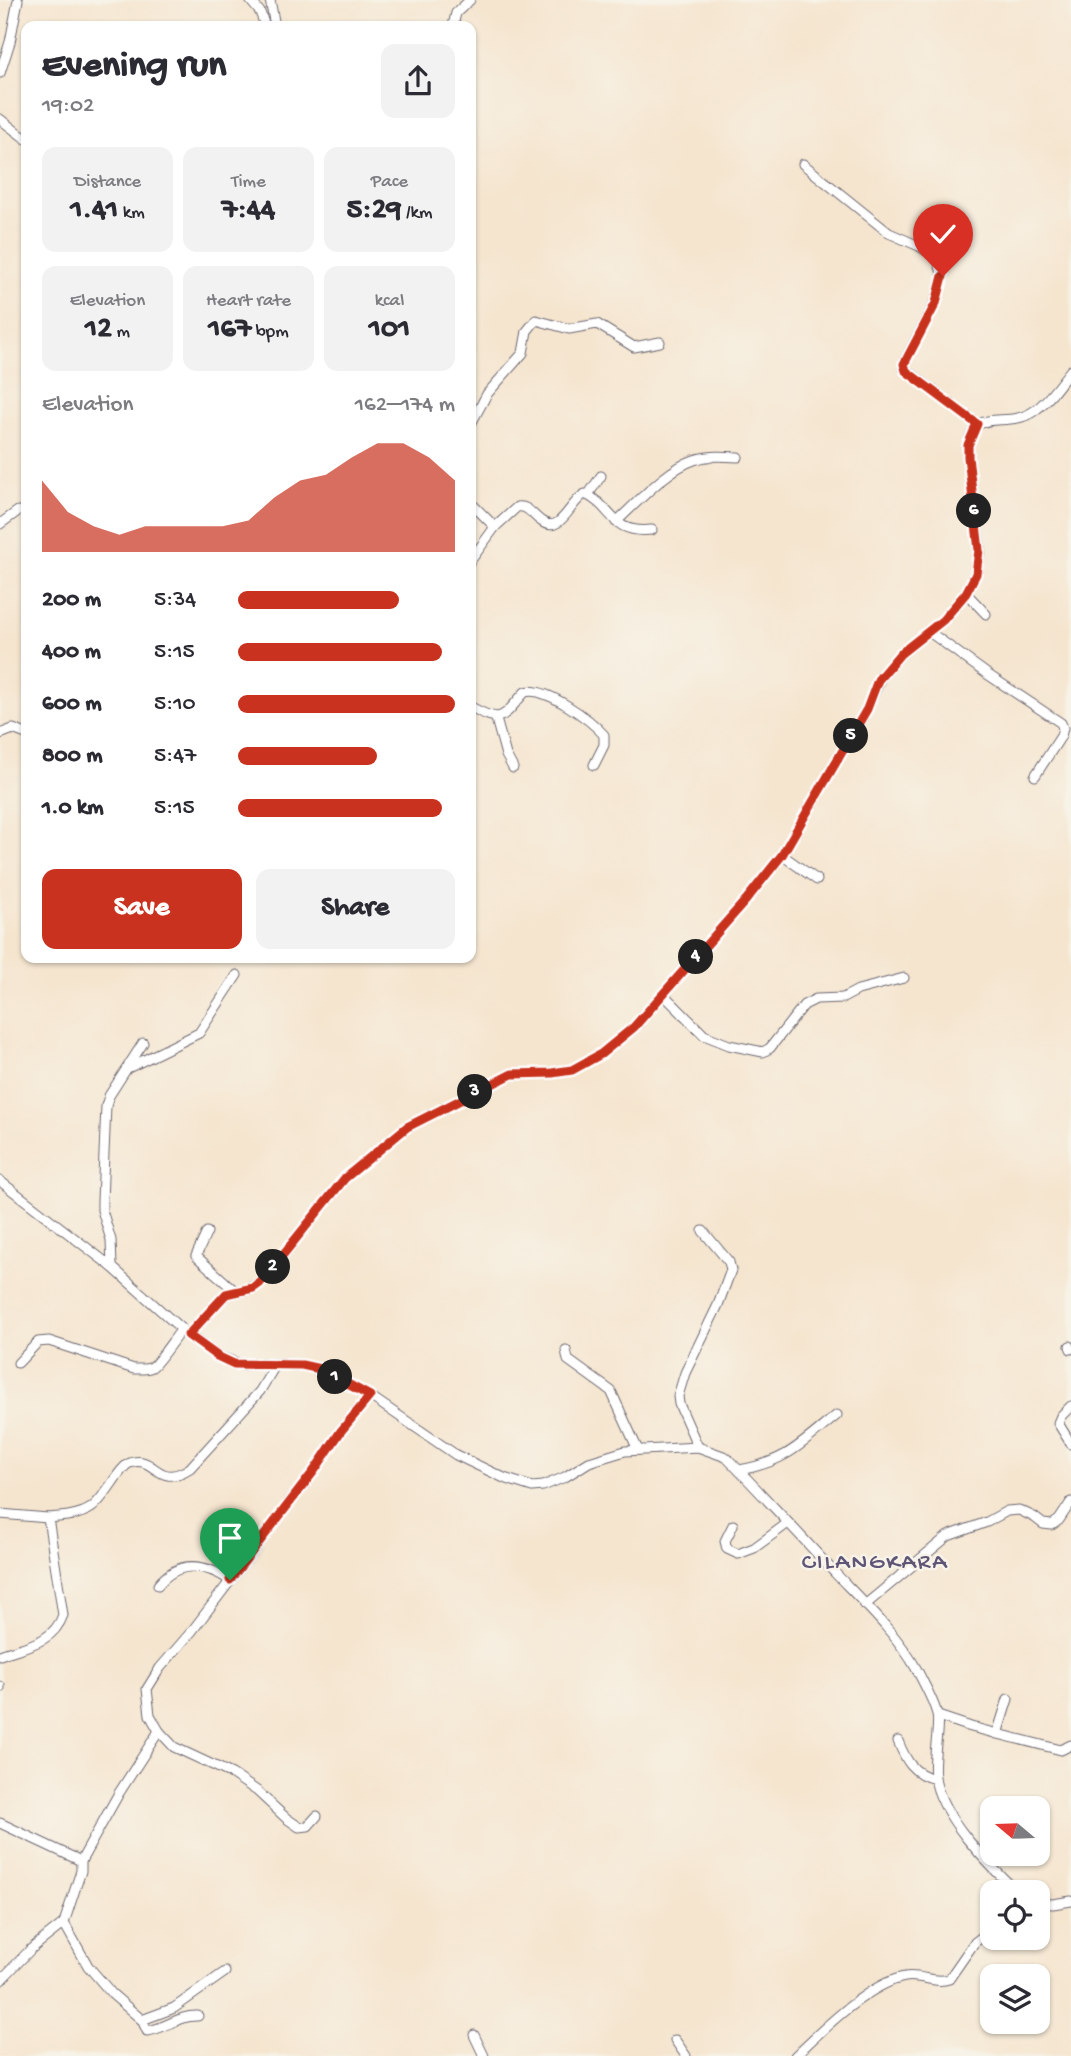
<!DOCTYPE html>
<meta charset="utf-8">
<style>
body{margin:0;font-family:"Gochi Hand",sans-serif;background:#f2f2f3;color:#2b2b33;height:100vh;display:flex;flex-direction:column;font-size:26px;white-space:nowrap}
*{box-sizing:border-box;margin:0}
p{font-size:23px;color:#7c7c81}
.icon{flex:none;width:38px;height:38px;fill:none;stroke:currentColor;stroke-width:2;stroke-linecap:round;stroke-linejoin:round}
.map{position:relative;flex:1;overflow:hidden}
.side{position:absolute;left:21px;top:21px;width:455px;height:942px;display:flex;flex-direction:column;background:#fff;border-radius:14px;box-shadow:0 2px 5px #0004}
.side>*{flex:none}
.needle{width:46px;rotate:289deg}
.tools{position:absolute;left:980px;top:1796px;display:grid;gap:14px}
.tools a{display:grid;place-items:center;width:70px;height:70px;border-radius:14px;background:#fff;box-shadow:0 2px 5px #0004;font-size:35px}
.pin{position:absolute;display:grid;place-items:center;width:60px;height:60px;color:#fff;margin:-72px -30px;border-radius:50% 50% 50% 0;rotate:-45deg;box-shadow:0 0 7px #0007}
.pin .icon{rotate:45deg}
.km{position:absolute;width:35px;height:35px;margin:-18px;border-radius:50%;background:#222;color:#fff;font-size:19px;line-height:35px;text-align:center}
.round{display:grid;place-items:center;flex:none;width:74px;height:74px;border-radius:14px;background:#f2f2f3}
.summary{display:flex;align-items:center;justify-content:space-between;height:119px;padding:0 21px}
h1{font-size:38px;font-weight:700;line-height:52px}
.stats{display:grid;grid-template-columns:repeat(3,1fr);gap:10px;height:119px;padding:7px 21px}
.stats div{display:grid;align-content:center;border-radius:14px;background:#f2f2f3;text-align:center}
.stats b{font-size:30px;font-weight:700}
.stats small{font-size:19px;font-weight:400}
.stats p{font-size:19px}
.chart{height:196px;padding:14px 21px}
.chart p{display:flex;justify-content:space-between}
.chart svg{width:100%;height:126px;margin-top:7px;fill:#c8321e;opacity:.7}
.button{display:flex;gap:14px;margin-top:auto;padding:14px 21px}
.button a{flex:1;height:80px;border-radius:14px;background:#c8321e;color:#fff;font-size:28px;font-weight:700;line-height:80px;text-align:center}
.button a+a{background:#f2f2f3;color:#2b2b33}
ul{padding:0 21px;list-style:none;font-size:23px}
li{display:grid;grid-template-columns:112px 84px 1fr;align-items:center;height:52px}
li i{height:18px;border-radius:9px;background:#c8321e}
.map>svg:first-child{display:block}
.lines{fill:none;stroke-linecap:round;stroke-linejoin:round}
.minor-casing{stroke:#6c666f;stroke-width:11}
.minor{stroke:#fff;stroke-width:9}
.route-casing{stroke:#fff;stroke-width:14}
.route{stroke:#c8321e;stroke-width:9}
.labels{text-anchor:middle;dominant-baseline:central;stroke-width:5;stroke-linejoin:round;paint-order:stroke}
.quarter-label{font-size:24px;letter-spacing:2px;fill:#5f5677;stroke:#f7f3e8}
</style>
<div class="map">
<svg width="1071" height="2056" viewBox="0 0 1071 2056">
<rect width="100%" height="100%" fill="#f7f3e8"/>
<filter id="ink" filterUnits="userSpaceOnUse"><feTurbulence type="fractalNoise" baseFrequency=".0143" numOctaves="2"/><feDisplacementMap in="SourceGraphic" scale="14" xChannelSelector="R" yChannelSelector="G"/><feConvolveMatrix kernelMatrix="1 2 1 2 8 2 1 2 1" color-interpolation-filters="sRGB"/></filter>
<filter id="wash" filterUnits="userSpaceOnUse"><feTurbulence type="fractalNoise" baseFrequency=".00686" numOctaves="4" result="noise"/><feDisplacementMap in="SourceGraphic" scale="28" xChannelSelector="R" yChannelSelector="G"/><feGaussianBlur stdDeviation="1.57" result="paint"/><feColorMatrix in="noise" values="0 0 0 0 0 0 0 0 0 0 0 0 0 0 0 0 0 1.4 0 .05"/><feComposite in="paint" operator="in"/></filter>
<g filter="url(#wash)">
<rect width="100%" height="100%" fill="#f5e5cf"/>
</g>
<g filter="url(#ink)">
<g class="lines">
<defs>
<g id="minor">
<polyline points="250,0 260,12 265,26"/>
<polyline points="270,0 275,26"/>
<polyline points="453,26 456,13 470,0"/>
<polyline points="0,73 10,42 18,0"/>
<polyline points="0,119 26,139"/>
<polyline points="803,164 889,233 919,246 933,255 939,263 943,277 935,303 905,360 904,368 977,424"/>
<polyline points="471,424 487,394 523,353 527,331 536,320 569,329 597,324 634,347 660,342"/>
<polyline points="588,495 601,476"/>
<polyline points="471,503 495,527"/>
<path d="M616,522C637,503 667,469 694,460C708,455 724,456 738,457"/>
<polyline points="0,524 18,511"/>
<path d="M471,560L495,527L517,507C528,505 532,515 541,521C561,536 570,501 585,494C614,507 609,534 652,530"/>
<polyline points="966,593 986,614"/>
<polyline points="928,631 987,674 1061,723 1063,728 1061,736 1035,776"/>
<path d="M471,707C504,725 502,717 525,692C545,686 591,720 604,735V745L594,765"/>
<polyline points="496,719 506,755 513,768"/>
<polyline points="0,734 13,729 26,734"/>
<polyline points="782,855 817,880"/>
<polyline points="663,994 704,1035 729,1045 763,1052 770,1048 804,1005 816,999 843,998 858,990 904,978"/>
<polyline points="130,1067 199,1033 237,975"/>
<path d="M0,1181L112,1267L188,1335L217,1356L243,1365L276,1364L302,1365L320,1369L370,1396L456,1455L504,1478L532,1487L543,1486L565,1477L589,1462L625,1451L698,1447L726,1457C763,1495 799,1534 835,1573C864,1603 897,1634 917,1670C924,1684 933,1699 937,1714C940,1727 932,1759 935,1777C939,1815 991,1868 1018,1892"/>
<polyline points="207,1232 196,1256 235,1291"/>
<polyline points="112,1267 111,1240 102,1210 102,1201 106,1106 109,1096 143,1043"/>
<path d="M188,1335L226,1294L246,1290L260,1283L345,1178L407,1127L512,1074L552,1073L572,1070L601,1054L634,1027L746,900L782,855L867,709L882,675L900,655L943,620L966,593L976,574L980,550L968,457C968,400 1005,432 1034,411C1049,401 1060,383 1071,370"/>
<polyline points="1070,1346 1071,1349"/>
<polyline points="566,1350 568,1360 611,1391 638,1450"/>
<path d="M18,1363L38,1342L49,1341L134,1369C139,1369 146,1370 152,1367C158,1363 175,1337 182,1329"/>
<polyline points="1071,1406 1061,1416 1058,1423 1071,1444"/>
<polyline points="698,1447 679,1404 678,1396 685,1373 718,1305 731,1270 729,1262 703,1231"/>
<path d="M739,1470C786,1462 801,1444 837,1415"/>
<polyline points="0,1514 48,1518"/>
<polyline points="733,1525 725,1541 727,1549 738,1554 754,1548 788,1523"/>
<path d="M158,1585C179,1559 205,1564 230,1580"/>
<polyline points="865,1605 948,1536 987,1522 1007,1511 1019,1510 1034,1517 1043,1524 1052,1525 1059,1520 1071,1502"/>
<path d="M0,1655C24,1646 53,1644 63,1615L48,1518C61,1517 79,1516 91,1508C104,1500 120,1466 130,1463C156,1454 156,1490 190,1468L260,1391L276,1364"/>
<polyline points="0,1686 0,1688"/>
<polyline points="938,1716 971,1727 1061,1750 1071,1745"/>
<polyline points="997,1734 1008,1699"/>
<path d="M898,1741C906,1761 913,1774 935,1779"/>
<polyline points="317,1816 308,1826 299,1827 286,1818 257,1791 232,1774 174,1747 159,1731 150,1715 147,1689 160,1668 192,1631 314,1471 341,1431 370,1396"/>
<polyline points="0,1823 81,1861"/>
<polyline points="1038,1903 1053,1904 1071,1901"/>
<path d="M64,1923L88,1966L112,1994L142,2020L147,2031C165,2029 179,2015 198,2016"/>
<polyline points="0,1981 31,1949 64,1923 81,1871 81,1861 119,1793 159,1731"/>
<polyline points="142,2020 174,2008 225,1972"/>
<polyline points="474,2035 484,2056"/>
<polyline points="675,2040 686,2056"/>
<path d="M795,2056C821,2031 869,1983 905,1977C920,1974 934,1984 949,1979L974,1943L992,1929"/>
</g>
</defs>
<!-- minor casing -->
<use href="#minor" class="minor-casing"/>
<!-- minor -->
<use href="#minor" class="minor"/>
</g>
</g>
<g class="lines" filter="url(#ink)">
<defs>
<polyline id="route" points="230,1580 314,1471 341,1431 370,1396 320,1369 302,1365 234,1364 217,1356 188,1335 226,1294 253,1288 260,1283 345,1178 407,1127 512,1074 552,1073 572,1070 601,1054 634,1027 746,900 782,855 867,709 878,680 900,654 943,620 966,593 976,574 979,550 968,457 968,445 977,424 906,371 904,364 936,303 943,276"/>
</defs>
<!-- route casing -->
<use href="#route" class="route-casing"/>
<!-- route -->
<use href="#route" class="route"/>
</g>
<g class="labels">
<!-- quarter labels -->
<g class="quarter-label">
<text x="875" y="1563">CILANGKARA</text>
</g>
</g>
</svg>
<div class="tools">
<a><svg class="needle" viewBox="-14 -14 28 28"><path d="M0-13l5 13h-10z" fill="#e53935"/><path d="M0 13l5-13h-10z" fill="#7c7c81"/></svg></a>
<a><svg class="icon" aria-label="locate" viewBox="0 0 24 24"><circle cx="12" cy="12" r="6"/><path d="M12 2v4M12 18v4M2 12h4M18 12h4"/></svg></a>
<a><svg class="icon" aria-label="layers" viewBox="0 0 24 24"><path d="M12 4l9 5-9 5-9-5zM3 14l9 5 9-5"/></svg></a>
</div>
<div class="pin" style="left:230px;top:1580px;background:#1e9e55"><svg class="icon" aria-label="arrive" viewBox="0 0 24 24"><path d="M6 21V4h12l-3 4 3 4H6"/></svg></div>
<div class="pin" style="left:943px;top:276px;background:#d93025"><svg class="icon" aria-label="check" viewBox="0 0 24 24"><path d="M5 12l5 5 9-10"/></svg></div>
<b class="km" style="left:335px;top:1377px">1</b>
<b class="km" style="left:273px;top:1267px">2</b>
<b class="km" style="left:475px;top:1092px">3</b>
<b class="km" style="left:696px;top:957px">4</b>
<b class="km" style="left:851px;top:736px">5</b>
<b class="km" style="left:974px;top:511px">6</b>
<section class="side">
<div class="summary"><div><h1>Evening run</h1><p>19:02</p></div><a class="round"><svg class="icon" aria-label="share" viewBox="0 0 24 24"><path d="M12 15V3M7 8l5-5 5 5M5 13v7h14v-7"/></svg></a></div>
<div class="stats">
<div><p>Distance</p><b>1.41<small> km</small></b></div>
<div><p>Time</p><b>7:44</b></div>
<div><p>Pace</p><b>5:29<small> /km</small></b></div>
</div>
<div class="stats">
<div><p>Elevation</p><b>12<small> m</small></b></div>
<div><p>Heart rate</p><b>167<small> bpm</small></b></div>
<div><p>kcal</p><b>101</b></div>
</div>
<div class="chart"><p><span>Elevation</span>162–174 m</p>
<svg viewBox="0 0 160 44" preserveAspectRatio="none"><path d="M0 44V19L10 30L20 35L30 38L40 35L50 35L60 35L70 35L80 33L90 25L100 19L110 17L120 11L130 6L140 6L150 11L160 19V44z"/></svg>
</div>
<ul>
<li><b>200 m</b>5:34<i style="width:74%"></i></li>
<li><b>400 m</b>5:15<i style="width:94%"></i></li>
<li><b>600 m</b>5:10<i style="width:100%"></i></li>
<li><b>800 m</b>5:47<i style="width:64%"></i></li>
<li><b>1.0 km</b>5:15<i style="width:94%"></i></li>
</ul>
<div class="button"><a>Save</a><a>Share</a></div>
</section>
</div>
